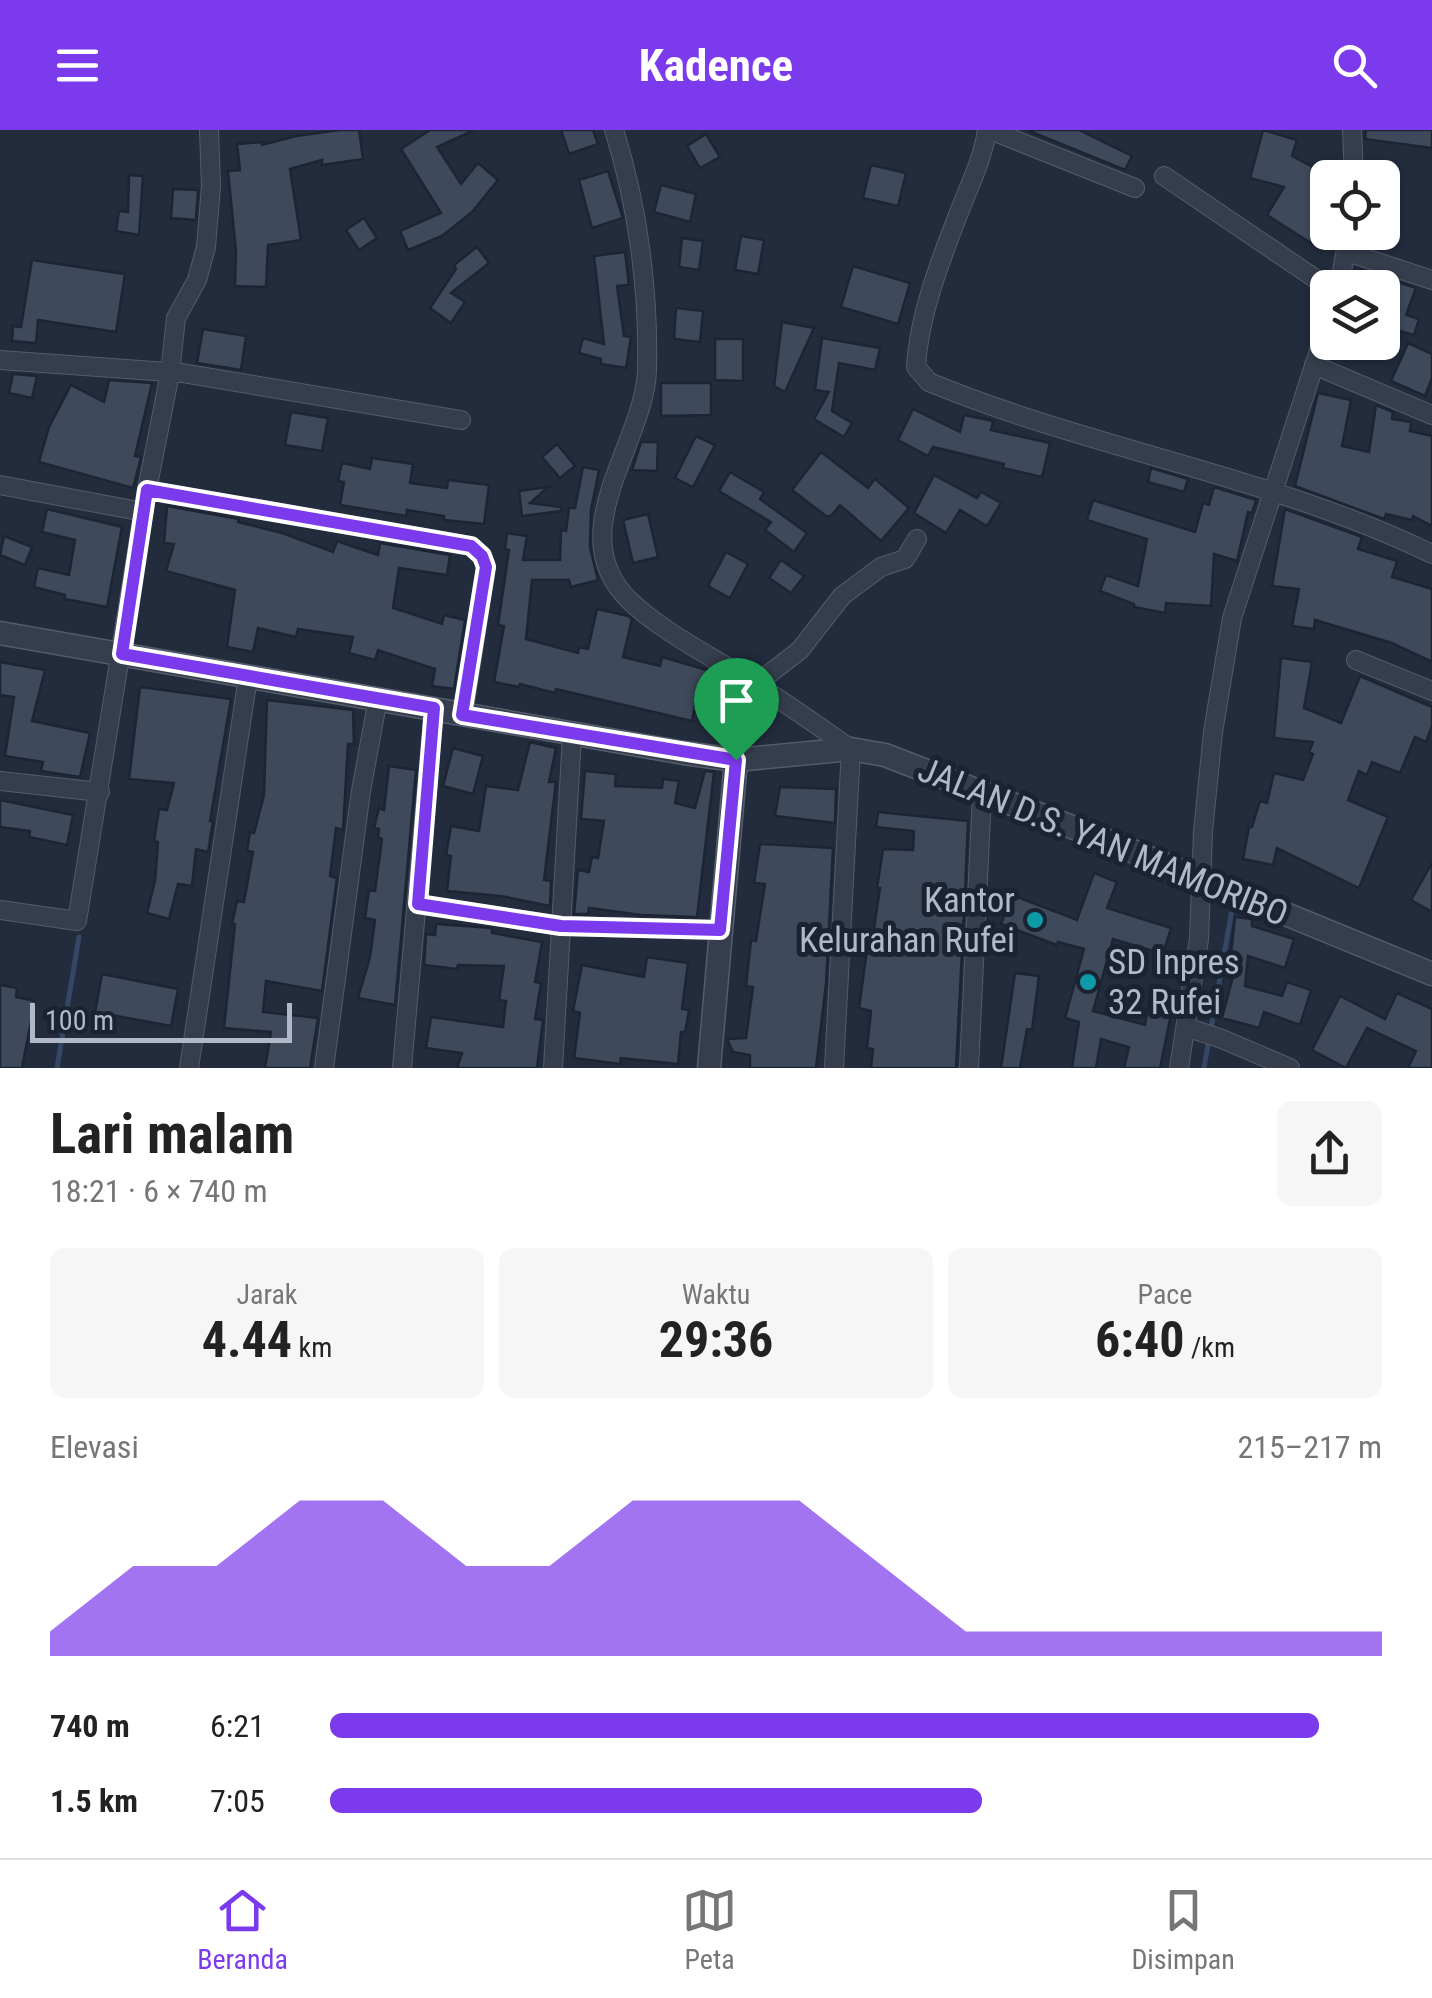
<!DOCTYPE html>
<html lang="id">
<meta charset="utf-8">
<style>
body{margin:0;font-family:"Roboto Condensed",sans-serif;background:#f6f6f6;color:#222;height:100vh;display:flex;flex-direction:column;font-size:38px;white-space:nowrap}
*{box-sizing:border-box;margin:0}
p{font-size:32px;color:#767676}
.icon{flex:none;width:55px;height:55px;fill:none;stroke:currentColor;stroke-width:2;stroke-linecap:round;stroke-linejoin:round}
.map{position:relative;height:938px;overflow:hidden}
.details{display:flex;flex-direction:column;background:#fff;flex:1}
.details>*{flex:none}
.controls{position:absolute;left:1310px;top:30px;display:grid;gap:20px}
.controls a{display:grid;place-items:center;width:90px;height:90px;border-radius:15px;background:#fff;box-shadow:0 2px 8px #0004;font-size:50px}
.scale{position:absolute;left:30px;bottom:25px;width:262px;box-sizing:border-box;padding-left:10px;border:5px solid #b1b9c8;border-top:0;font-size:28px;line-height:35px;white-space:nowrap;color:#b1b9c8;-webkit-text-stroke:8px #1b2332;paint-order:stroke}
.pin{position:absolute;display:grid;place-items:center;width:85px;height:85px;color:#fff;margin:-102px -42px;border-radius:50% 50% 50% 0;rotate:-45deg;box-shadow:0 0 10px #0007}
.pin .icon{rotate:45deg}
.round{display:grid;place-items:center;flex:none;width:105px;height:105px;border-radius:15px;background:#f6f6f6}
.overview{display:flex;align-items:center;justify-content:space-between;height:170px;padding:0 50px}
h1{font-size:55px;font-weight:700;line-height:75px}
.metrics{display:grid;grid-template-columns:repeat(3,1fr);gap:15px;height:170px;padding:10px 50px}
.metrics div{display:grid;align-content:center;border-radius:15px;background:#f6f6f6;text-align:center}
.metrics b{font-size:50px;font-weight:700}
.metrics small{font-size:28px;font-weight:400}
.metrics p{font-size:28px}
.chart{height:280px;padding:20px 50px}
.chart p{display:flex;justify-content:space-between}
.chart svg{width:100%;height:180px;margin-top:10px;fill:#7c3aed;opacity:.7}
ul{padding:0 50px;list-style:none;font-size:32px}
li{display:grid;grid-template-columns:160px 120px 1fr;align-items:center;height:75px}
li i{height:25px;border-radius:12px;background:#7c3aed}
header{display:flex;justify-content:space-between;align-items:center;height:130px;padding:0 50px;background:#7c3aed;color:#fff;font-size:45px;font-weight:700}
.tab-bar{display:flex;justify-content:space-around;align-items:center;height:140px;border-top:2px solid #e0e0e0;background:#fff;font-size:28px;color:#767676}
.tab-bar a{display:grid;justify-items:center;gap:5px}
.tab-bar .selected{color:#7c3aed}
.map>svg:first-child{display:block}
.lines{fill:none;stroke-linecap:round;stroke-linejoin:round}
.stream{stroke:#354765;stroke-width:5}
.building{fill:#3e4a5c;stroke:#1d2534;stroke-width:2.5}
.minor-casing{stroke:#545c6b;stroke-width:20}
.tertiary-casing{stroke:#545c6b;stroke-width:25}
.minor{stroke:#363e4d;stroke-width:18}
.tertiary{stroke:#363e4d;stroke-width:22}
.route-casing{stroke:#fff;stroke-width:20}
.route{stroke:#7c3aed;stroke-width:12}
.culture-dot{fill:#0f9aa8;stroke:#1b2332;stroke-width:4}
.labels{text-anchor:middle;dominant-baseline:central;stroke-width:10;stroke-linejoin:round;paint-order:stroke}
.street-label{font-size:35px;fill:#b1b9c8;stroke:#1b2332}
.poi-label{font-size:35px;fill:#b1b9c8;stroke:#1b2332;text-anchor:end}
</style>
<header><svg class="icon" aria-label="menu" viewBox="0 0 24 24"><path d="M4 6h16M4 12h16M4 18h16"/></svg>Kadence<svg class="icon" aria-label="search" viewBox="0 0 24 24"><circle cx="10" cy="10" r="6"/><path d="M15 15l6 6"/></svg></header>
<div class="map">
<svg width="1432" height="938" viewBox="0 0 1432 938">
<rect width="100%" height="100%" fill="#222c3d"/>
<g class="lines">
<!-- stream -->
<g class="stream">
<polyline points="1211,899 1233,774"/>
<polyline points="57,938 79,807"/>
<polyline points="1204,938 1209,909"/>
</g>
</g>
<!-- building -->
<g class="building">
<polygon points="340,0 359,0 363,29 322,35 322,30 290,39 301,110 268,115 266,157 235,156 236,121 228,41 240,40 237,14 262,12 262,15 296,6"/>
<polygon points="430,0 474,0 437,17 461,54 478,33 498,50 472,82 442,106 408,120 400,101 441,83 401,19"/>
<polygon points="561,0 593,0 598,14 569,24"/>
<polygon points="1027,0 1079,0 1132,26 1125,40"/>
<polygon points="1263,0 1297,10 1292,26 1328,45 1328,102 1333,103 1322,120 1267,85 1284,57 1250,48"/>
<polygon points="1366,0 1432,0 1432,18 1365,9"/>
<polygon points="706,4 720,27 700,38 687,16"/>
<polygon points="871,35 906,43 898,76 863,68"/>
<polygon points="608,41 623,88 592,98 579,50"/>
<polygon points="129,45 143,46 139,105 116,101 119,81 128,82"/>
<polygon points="661,55 696,64 690,92 654,82"/>
<polygon points="173,59 198,60 196,90 171,88"/>
<polygon points="364,88 377,108 359,120 346,100"/>
<polygon points="741,106 764,110 758,144 735,140"/>
<polygon points="682,108 703,111 699,140 679,137"/>
<polygon points="477,117 489,133 451,163 465,172 451,193 430,178 456,139 454,135"/>
<polygon points="625,122 629,155 617,156 624,206 631,207 626,238 601,234 601,229 579,223 583,208 604,214 594,126"/>
<polygon points="32,130 125,144 116,202 38,190 36,213 12,211 13,196 21,197"/>
<polygon points="853,136 910,153 898,194 841,177"/>
<polygon points="1358,139 1416,158 1406,185 1419,189 1414,205 1385,197 1396,158 1352,158"/>
<polygon points="676,178 703,181 700,212 674,209"/>
<polygon points="782,192 814,198 785,262 774,256"/>
<polygon points="203,199 246,206 241,240 197,233"/>
<polygon points="822,208 880,218 875,240 839,233 832,281 852,293 844,307 814,289 829,262 815,260"/>
<polygon points="715,209 743,209 743,251 715,250"/>
<polygon points="1408,213 1432,224 1432,248 1425,266 1391,251"/>
<polygon points="13,244 37,246 32,268 9,263"/>
<polygon points="109,250 152,253 135,326 141,327 133,358 39,332 49,297 71,255 104,272"/>
<polygon points="661,253 711,253 711,285 661,286"/>
<polygon points="1318,263 1351,270 1342,316 1369,322 1376,275 1393,282 1392,289 1411,292 1410,301 1432,306 1432,396 1413,386 1412,390 1386,384 1384,389 1295,356"/>
<polygon points="913,279 960,302 964,285 993,291 991,300 1050,313 1042,347 1003,338 1004,334 933,317 928,326 898,310"/>
<polygon points="291,282 328,288 322,321 285,315"/>
<polygon points="696,306 715,315 693,357 675,348"/>
<polygon points="641,312 658,312 657,341 632,340"/>
<polygon points="557,314 575,336 560,348 542,327"/>
<polygon points="821,322 868,358 875,349 909,378 881,411 840,375 831,386 826,386 792,360"/>
<polygon points="372,328 413,334 410,353 447,358 448,350 489,355 484,394 444,390 444,386 407,380 406,386 340,375 344,352 338,351 342,333 370,339"/>
<polygon points="583,337 599,340 591,380 590,417 598,450 571,457 569,450 532,450 526,509 578,523 579,517 588,519 597,479 628,486 632,489 623,527 660,536 662,527 707,540 702,561 698,560 692,591 556,559 555,563 520,554 519,557 494,552 504,496 498,495 509,420 505,419 507,403 527,406 523,430 560,430 561,400 566,401 569,378 575,378"/>
<polygon points="1151,338 1188,349 1184,362 1148,352"/>
<polygon points="730,342 764,362 760,369 807,403 794,422 765,400 771,392 719,361"/>
<polygon points="934,345 977,368 981,362 1001,373 987,396 960,380 946,403 914,383"/>
<polygon points="548,357 530,373 561,377 561,381 522,386 519,361"/>
<polygon points="1214,357 1256,370 1252,383 1248,382 1237,431 1214,424 1211,476 1166,473 1165,483 1134,477 1134,474 1100,461 1106,445 1138,456 1147,409 1087,390 1093,370 1195,402 1203,373 1209,375"/>
<polygon points="167,376 239,389 238,392 282,403 333,422 337,411 378,425 380,413 450,425 447,445 399,438 393,478 442,494 444,485 465,490 454,559 432,556 435,539 378,520 375,530 349,523 353,507 298,499 296,507 258,498 253,522 227,517 235,460 166,441 174,414 164,413"/>
<polygon points="47,379 122,397 107,477 65,469 65,465 34,457 38,438 69,445 75,410 42,402"/>
<polygon points="1285,379 1362,407 1358,419 1397,431 1392,447 1432,459 1432,532 1392,513 1315,490 1314,499 1292,496 1299,459 1272,456"/>
<polygon points="648,384 658,427 633,433 623,390"/>
<polygon points="4,406 32,417 25,435 0,425"/>
<polygon points="726,422 748,434 730,468 708,456"/>
<polygon points="781,430 804,446 791,463 769,448"/>
<polygon points="1281,528 1312,532 1304,578 1341,593 1360,546 1432,577 1432,596 1426,612 1415,607 1400,643 1372,632 1367,645 1359,641 1348,670 1388,687 1359,758 1277,718 1273,735 1243,729 1249,697 1252,697 1260,671 1267,673 1274,643 1303,650 1313,624 1309,622 1313,612 1274,608"/>
<polygon points="0,532 45,540 32,591 90,603 80,647 41,641 43,632 5,626 14,567 0,565"/>
<polygon points="140,557 231,569 210,691 213,691 208,722 196,719 192,756 178,754 169,789 147,783 155,751 158,712 154,711 159,679 167,680 174,653 129,649"/>
<polygon points="267,570 353,580 354,614 348,614 343,700 336,698 330,746 337,748 322,861 266,851 263,882 318,888 310,938 265,938 271,902 224,898 235,794 232,794 237,771 244,772 253,722 247,721 250,702 254,703 264,665"/>
<polygon points="741,572 762,575 757,610 715,602 721,582 739,587"/>
<polygon points="530,612 556,618 549,652 556,652 544,750 551,751 550,776 501,766 447,761 451,726 446,725 451,696 479,701 486,656 518,660"/>
<polygon points="453,618 483,626 473,664 443,656"/>
<polygon points="389,636 416,640 395,875 358,868 370,827 375,790 365,788 369,760 375,761 382,709 378,707 379,699 374,698 379,678 384,680"/>
<polygon points="585,641 616,644 615,656 662,658 663,649 679,651 675,673 695,678 705,641 714,642 697,787 641,785 589,778 588,784 574,784 578,740 589,742 592,727 598,728 604,691 581,689"/>
<polygon points="780,657 836,659 835,693 775,686"/>
<polygon points="0,670 73,685 67,715 29,707 30,701 0,697"/>
<polygon points="878,682 968,691 964,787 958,821 962,821 956,938 871,938 873,919 867,918 871,881 859,878 868,812 872,812 880,758 877,758 883,719 913,720 914,701 876,697"/>
<polygon points="760,714 833,718 826,854 816,938 750,938 750,925 733,922 727,909 746,908 753,857 746,856 751,810 756,811 765,754 754,753"/>
<polygon points="1432,733 1432,782 1411,770"/>
<polygon points="1094,743 1117,752 1107,778 1171,798 1163,824 1113,809 1093,881 1145,895 1151,861 1175,865 1160,938 1124,938 1129,917 1101,909 1096,938 1072,938 1079,892 1065,888 1084,819 1058,812 1057,815 1001,794 1012,765 1077,790"/>
<polygon points="1235,787 1252,789 1252,796 1294,809 1285,838 1248,826 1245,856 1282,866 1287,852 1311,860 1300,895 1264,882 1259,898 1222,888 1236,835 1230,834"/>
<polygon points="436,794 492,798 492,803 542,812 535,852 541,853 535,889 543,890 537,938 457,938 462,923 426,918 431,887 503,897 506,871 499,870 504,836 458,835 457,839 424,835 426,804 435,805"/>
<polygon points="647,827 688,833 682,879 689,880 685,902 681,902 678,934 621,928 620,934 574,928 580,883 573,881 582,835 644,847"/>
<polygon points="1015,843 1039,846 1032,900 1027,899 1020,938 1001,938"/>
<polygon points="102,844 178,859 171,896 95,882"/>
<polygon points="0,855 17,858 16,867 35,871 22,938 0,938"/>
<polygon points="1397,863 1432,879 1432,938 1408,938 1416,921 1367,898 1346,938 1312,920 1340,866 1385,889"/>
</g>
<g class="lines">
<defs>
<g id="minor">
<path d="M614,0C638,76 649,161 647,241C644,314 560,404 630,471C664,503 711,526 750,551C785,572 818,596 851,619L834,938"/>
<path d="M987,0C983,28 970,54 960,80C941,129 919,184 916,237L929,252C1093,320 1272,346 1432,424"/>
<polyline points="990,0 1135,58"/>
<polyline points="1352,0 1354,48"/>
<polyline points="1164,46 1329,158"/>
<polyline points="1347,122 1432,150"/>
<polyline points="1339,158 1349,102"/>
<polyline points="0,230 182,243 461,290"/>
<polyline points="1314,235 1432,285"/>
<polyline points="0,355 144,382"/>
<polyline points="147,360 471,416 482,426 486,437 463,585"/>
<polyline points="1356,530 1432,561"/>
<polyline points="756,554 800,520 842,466 881,437 905,429 917,409"/>
<polyline points="0,651 100,662"/>
<polyline points="417,774 561,796 720,800"/>
<polyline points="0,780 77,791 147,360 170,243 176,188 197,150 206,117 211,56 209,0"/>
<polyline points="1186,897 1222,909 1290,938"/>
<polyline points="189,938 248,547"/>
<polyline points="324,938 361,661 378,568"/>
<polyline points="402,938 434,578"/>
<polyline points="553,938 572,605"/>
<polyline points="969,938 982,664"/>
<polyline points="1179,938 1199,809 1203,702 1213,602 1232,488 1328,193"/>
</g>
<g id="tertiary">
<polyline points="0,503 684,623 736,630 851,619 885,625 1103,709 1432,844"/>
<polyline points="709,938 736,630"/>
</g>
</defs>
<!-- minor casing -->
<use href="#minor" class="minor-casing"/>
<!-- tertiary casing -->
<use href="#tertiary" class="tertiary-casing"/>
<!-- minor -->
<use href="#minor" class="minor"/>
<!-- tertiary -->
<use href="#tertiary" class="tertiary"/>
</g>
<g class="lines">
<defs>
<polygon id="route" points="147,360 471,416 482,426 486,437 462,585 736,630 720,800 561,796 418,774 434,578 122,524"/>
</defs>
<!-- route casing -->
<use href="#route" class="route-casing"/>
<!-- route -->
<use href="#route" class="route"/>
</g>
<!-- markers -->
<g class="culture-dot">
<circle cx="1035" cy="790" r="10"/>
<circle cx="1088" cy="852" r="10"/>
</g>
<g class="labels">
<!-- street labels -->
<g class="street-label">
<text transform="translate(1103 712) rotate(22)">JALAN D.S. YAN MAMORIBO</text>
</g>
<!-- poi labels -->
<g class="poi-label">
<text x="1015" y="770">Kantor<tspan x="1015" dy="40">Kelurahan Rufei</tspan></text>
<text x="1108" y="832" text-anchor="start">SD Inpres<tspan x="1108" dy="40">32 Rufei</tspan></text>
</g>
</g>
</svg>
<div class="controls">
<a><svg class="icon" aria-label="locate" viewBox="0 0 24 24"><circle cx="12" cy="12" r="6"/><path d="M12 2v4M12 18v4M2 12h4M18 12h4"/></svg></a>
<a><svg class="icon" aria-label="layers" viewBox="0 0 24 24"><path d="M12 4l9 5-9 5-9-5zM3 14l9 5 9-5"/></svg></a>
</div>
<div class="scale">100 m</div>
<div class="pin" style="left:736px;top:630px;background:#1e9e55"><svg class="icon" aria-label="arrive" viewBox="0 0 24 24"><path d="M6 21V4h12l-3 4 3 4H6"/></svg></div>
</div>
<section class="details">
<div class="overview"><div><h1>Lari malam</h1><p>18:21 · 6 × 740 m</p></div><a class="round"><svg class="icon" aria-label="share" viewBox="0 0 24 24"><path d="M12 15V3M7 8l5-5 5 5M5 13v7h14v-7"/></svg></a></div>
<div class="metrics">
<div><p>Jarak</p><b>4.44<small> km</small></b></div>
<div><p>Waktu</p><b>29:36</b></div>
<div><p>Pace</p><b>6:40<small> /km</small></b></div>
</div>
<div class="chart"><p><span>Elevasi</span>215–217 m</p>
<svg viewBox="0 0 160 44" preserveAspectRatio="none"><path d="M0 44V38L10 22L20 22L30 6L40 6L50 22L60 22L70 6L80 6L90 6L100 22L110 38L120 38L130 38L140 38L150 38L160 38V44z"/></svg>
</div>
<ul>
<li><b>740 m</b>6:21<i style="width:94%"></i></li>
<li><b>1.5 km</b>7:05<i style="width:62%"></i></li>
</ul>
</section>
<nav class="tab-bar">
<a class="selected"><svg class="icon" aria-label="home" viewBox="0 0 24 24"><path d="M3 11l9-7 9 7M6 9v11h12V9"/></svg>Beranda</a>
<a><svg class="icon" aria-label="map" viewBox="0 0 24 24"><path d="M3 6l6-2 6 2 6-2v14l-6 2-6-2-6 2zM9 4v14M15 6v14"/></svg>Peta</a>
<a><svg class="icon" aria-label="saved" viewBox="0 0 24 24"><path d="M7 4h10v16l-5-4-5 4z"/></svg>Disimpan</a>
</nav>
